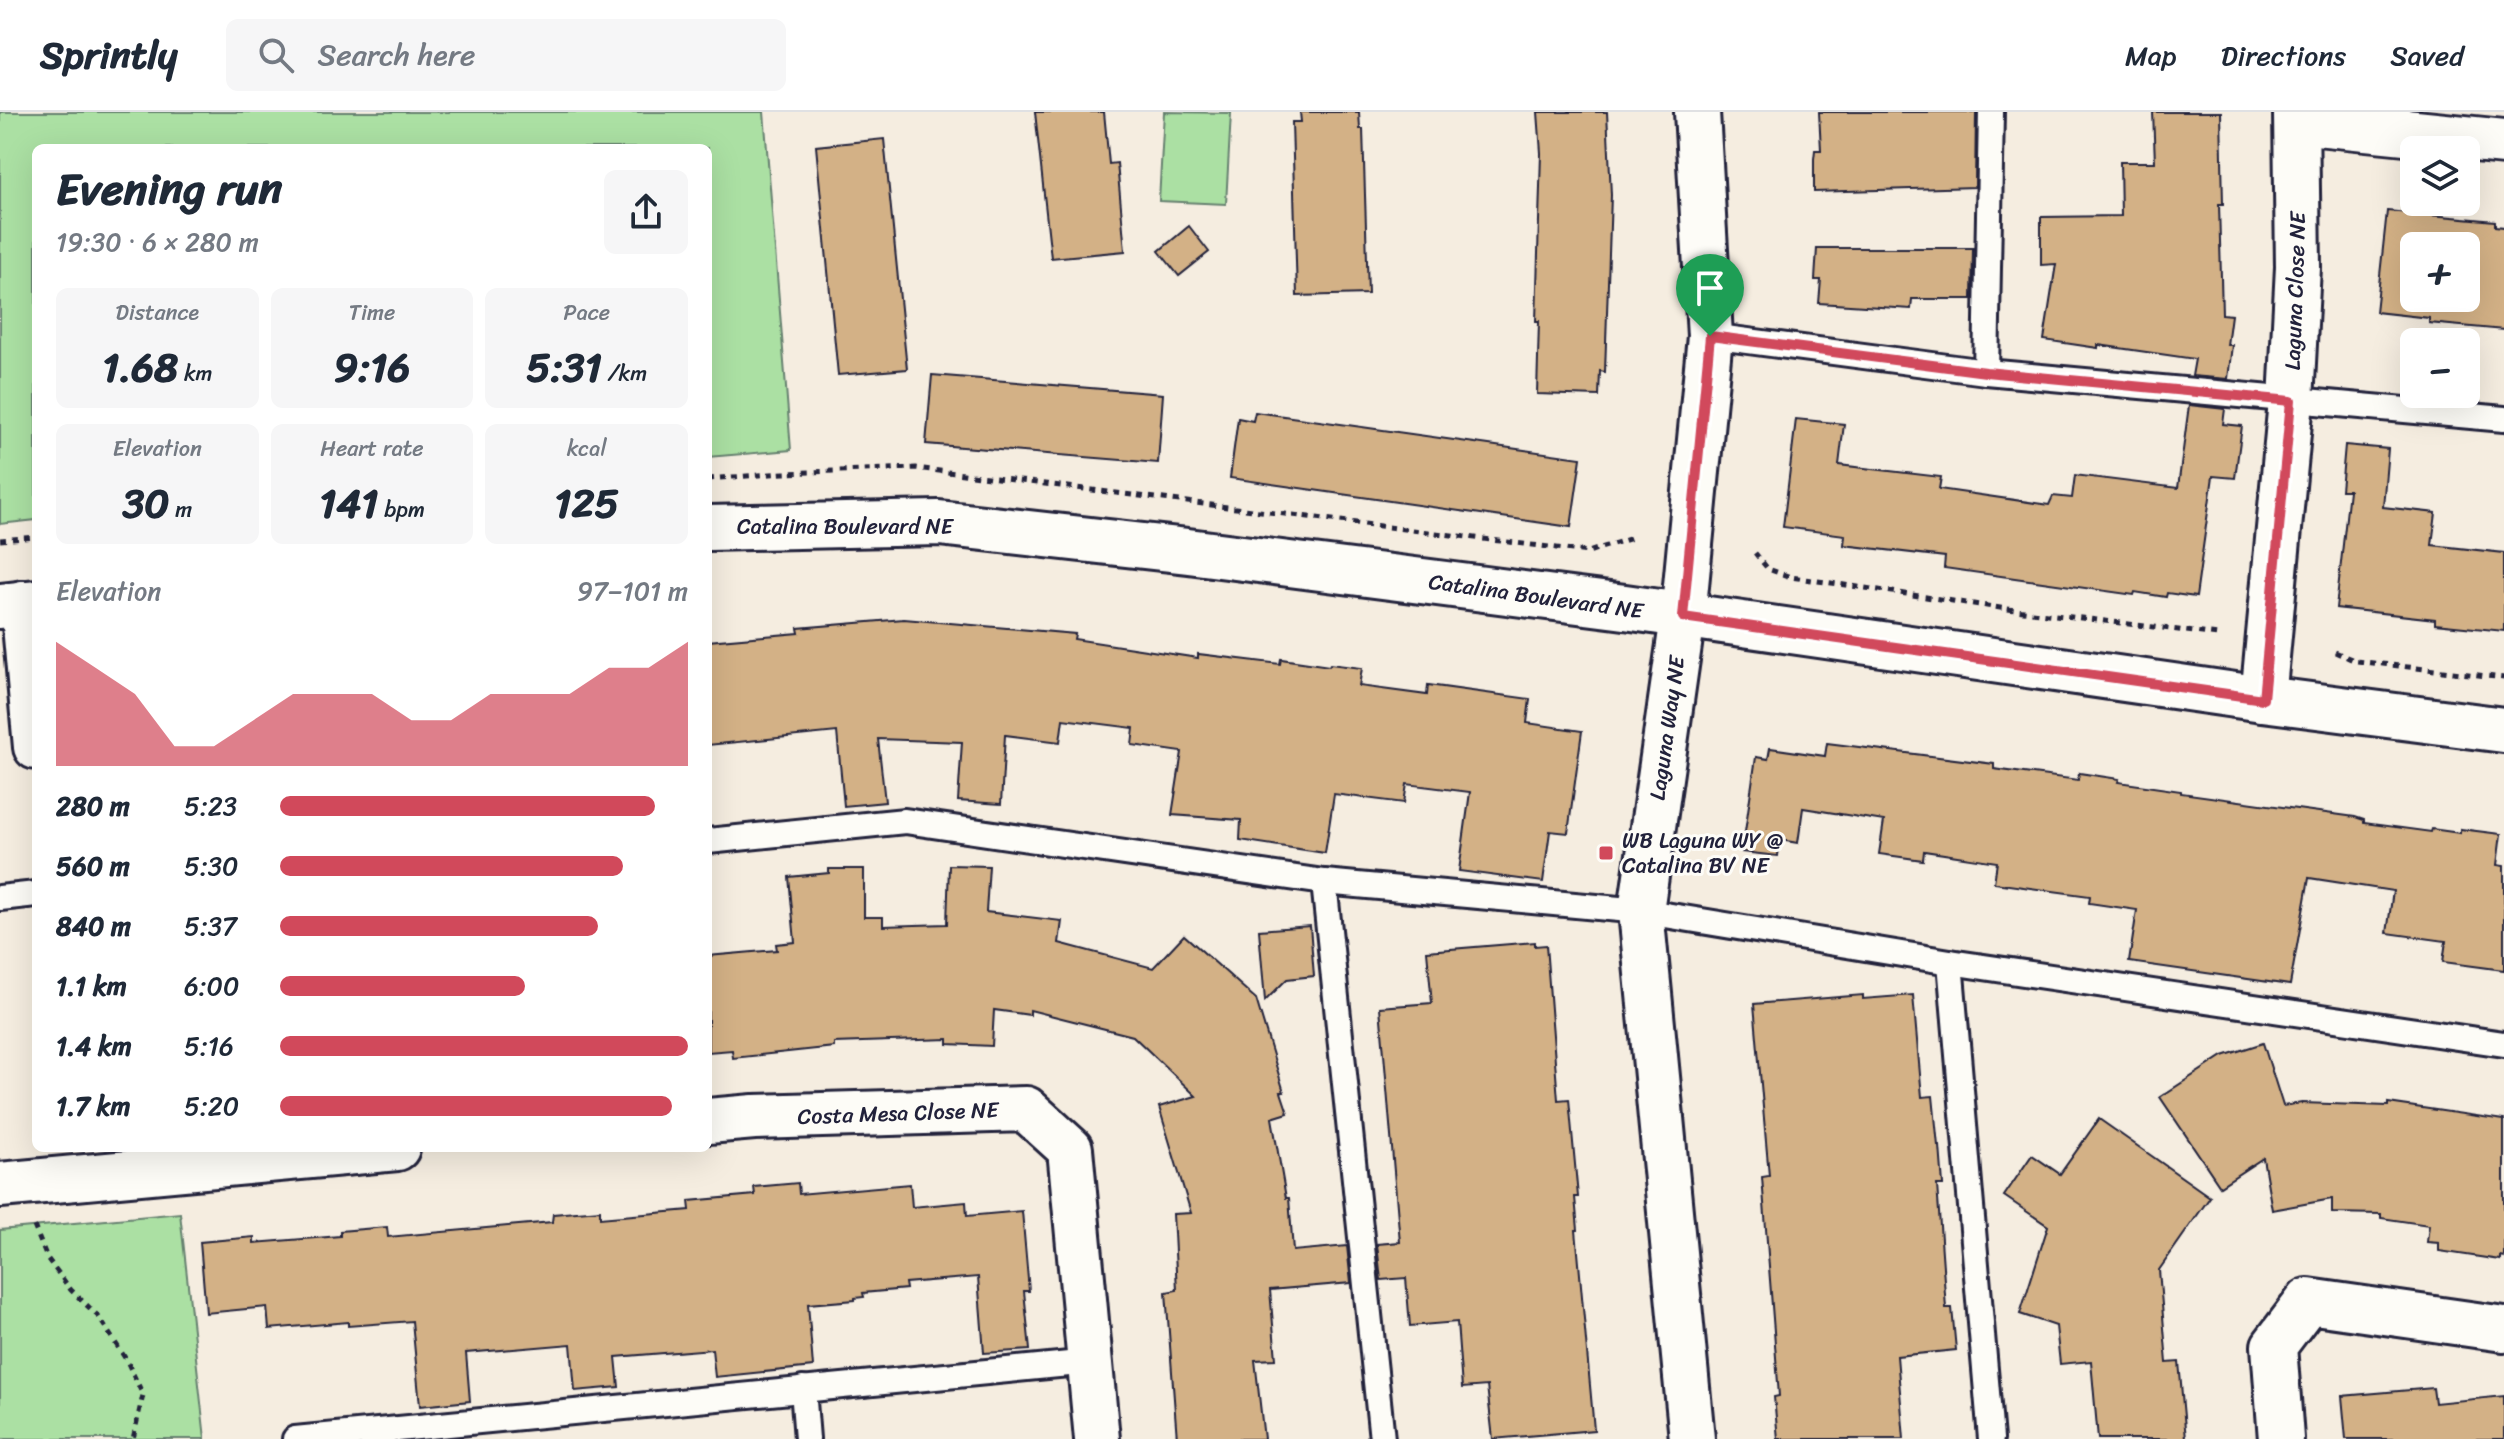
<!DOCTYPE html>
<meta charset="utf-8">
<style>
body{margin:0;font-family:Sriracha,sans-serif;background:#f6f6f7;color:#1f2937;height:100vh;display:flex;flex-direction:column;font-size:30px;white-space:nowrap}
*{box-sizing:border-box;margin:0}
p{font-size:26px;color:#747a83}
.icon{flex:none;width:44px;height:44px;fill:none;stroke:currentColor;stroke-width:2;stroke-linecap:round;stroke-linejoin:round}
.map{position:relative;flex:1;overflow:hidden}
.drawer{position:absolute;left:32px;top:32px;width:680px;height:1008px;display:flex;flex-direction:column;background:#fff;border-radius:12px;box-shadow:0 8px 32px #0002}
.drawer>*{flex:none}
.tools{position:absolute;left:2400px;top:24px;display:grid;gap:16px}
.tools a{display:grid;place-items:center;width:80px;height:80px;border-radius:12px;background:#fff;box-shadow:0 8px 32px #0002;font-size:40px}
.pin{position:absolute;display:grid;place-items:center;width:68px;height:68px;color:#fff;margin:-82px -34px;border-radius:50% 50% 50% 0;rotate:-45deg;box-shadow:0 0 8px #0007}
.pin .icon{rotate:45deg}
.round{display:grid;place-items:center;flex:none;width:84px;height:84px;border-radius:12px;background:#f6f6f7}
.headline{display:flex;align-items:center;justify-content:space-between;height:136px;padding:0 24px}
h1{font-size:44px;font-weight:700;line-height:60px}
.metrics{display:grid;grid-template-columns:repeat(3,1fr);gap:12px;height:136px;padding:8px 24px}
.metrics div{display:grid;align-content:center;border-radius:12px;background:#f6f6f7;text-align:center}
.metrics b{font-size:40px;font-weight:700}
.metrics small{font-size:22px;font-weight:400}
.metrics p{font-size:22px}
.chart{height:224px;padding:16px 24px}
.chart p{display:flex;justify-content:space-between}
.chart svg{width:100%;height:144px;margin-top:8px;fill:#d1495b;opacity:.7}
ul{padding:0 24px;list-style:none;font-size:26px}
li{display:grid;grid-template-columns:128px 96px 1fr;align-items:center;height:60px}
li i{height:20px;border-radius:10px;background:#d1495b}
header{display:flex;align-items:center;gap:48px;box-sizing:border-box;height:112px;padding:0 40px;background:#fff;border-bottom:2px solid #e0e1e3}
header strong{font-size:38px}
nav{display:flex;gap:44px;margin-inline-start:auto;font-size:28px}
.search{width:560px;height:72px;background:#f6f6f7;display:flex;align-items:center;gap:20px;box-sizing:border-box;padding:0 28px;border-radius:12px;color:#747a83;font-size:30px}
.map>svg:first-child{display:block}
.green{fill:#abe0a3;stroke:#66816f;stroke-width:2}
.building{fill:#d3b186;stroke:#22223b;stroke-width:2;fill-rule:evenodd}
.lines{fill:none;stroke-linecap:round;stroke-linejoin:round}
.service-casing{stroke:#22223b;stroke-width:30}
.minor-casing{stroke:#22223b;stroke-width:50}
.tertiary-casing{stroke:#22223b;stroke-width:50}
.path{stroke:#22223b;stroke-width:5;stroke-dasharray:6 6;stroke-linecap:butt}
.service{stroke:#fdfcf7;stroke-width:24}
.minor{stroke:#fdfcf7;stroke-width:44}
.tertiary{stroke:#fdfcf7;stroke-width:44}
.route-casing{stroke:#fff;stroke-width:16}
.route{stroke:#d1495b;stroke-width:10}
.poi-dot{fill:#d1495b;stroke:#fdfcf7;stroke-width:3}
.labels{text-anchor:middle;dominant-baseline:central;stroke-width:6;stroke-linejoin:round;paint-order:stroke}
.street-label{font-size:22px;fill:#22223b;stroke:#fdfcf7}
.poi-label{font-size:22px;fill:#22223b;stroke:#fdfcf7;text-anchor:start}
</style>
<header>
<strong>Sprintly</strong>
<div class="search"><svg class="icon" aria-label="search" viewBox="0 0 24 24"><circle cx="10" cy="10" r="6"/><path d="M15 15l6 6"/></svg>Search here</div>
<nav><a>Map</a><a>Directions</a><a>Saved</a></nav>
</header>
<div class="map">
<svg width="2504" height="1327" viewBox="0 0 2504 1327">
<rect width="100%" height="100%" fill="#f5ede0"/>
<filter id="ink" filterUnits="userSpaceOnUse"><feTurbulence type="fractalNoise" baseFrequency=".0125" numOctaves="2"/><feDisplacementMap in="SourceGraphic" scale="16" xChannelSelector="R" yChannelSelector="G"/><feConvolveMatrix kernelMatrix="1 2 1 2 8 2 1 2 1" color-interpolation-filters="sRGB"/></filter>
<g filter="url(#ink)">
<!-- green -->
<g class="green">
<polygon points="0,0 764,0 791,338 708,345 708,36 36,36 36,408 0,412"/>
<polygon points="1164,0 1231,1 1226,92 1159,89"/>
<polygon points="180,1101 205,1327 0,1327 0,1118"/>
</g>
<!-- building -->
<g class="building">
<polygon points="1035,0 1104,0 1109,52 1117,51 1125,139 1051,146"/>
<polygon points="1300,0 1359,0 1360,17 1363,17 1368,182 1297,184 1292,10 1301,10"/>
<polygon points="1538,0 1607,0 1611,83 1605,260 1600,259 1599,284 1537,282 1539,209 1536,209 1541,41"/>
<polygon points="1819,0 1976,0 1975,75 1814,80 1814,47 1815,38 1821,38"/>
<polygon points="2153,0 2221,0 2223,92 2219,92 2222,202 2231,203 2227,233 2232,233 2228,267 2192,264 2195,247 2098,233 2098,236 2044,228 2056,152 2041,153 2041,105 2121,104 2120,50 2155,50"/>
<polygon points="884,27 907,257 838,263 816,34"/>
<path d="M2387,99L2495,109V114L2504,115V218L2429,211V206L2376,200ZM2414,134H2466V186H2414Z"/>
<polygon points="1189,114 1209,140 1179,164 1159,139"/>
<polygon points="1817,136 1973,136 1972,187 1912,187 1911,197 1819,191 1821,168 1815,168"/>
<polygon points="932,263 1163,282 1158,351 926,332"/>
<polygon points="2189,293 2225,297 2223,312 2242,314 2235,366 2213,364 2196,485 2167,481 2166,485 2135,480 2134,483 1944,456 1945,445 1844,433 1845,423 1783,415 1796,307 1844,312 1839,353 1941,365 1939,377 2049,393 2053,384 2072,386 2075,363 2178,376"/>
<polygon points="1255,300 1581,346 1571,415 1230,366 1238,306 1253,309"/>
<polygon points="2345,333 2388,337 2383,395 2436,401 2432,433 2504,441 2504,519 2435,512 2435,507 2336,496 2349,378 2341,378"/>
<polygon points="904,507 1075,522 1074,527 1198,546 1198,542 1280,552 1281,547 1329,554 1330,552 1362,556 1359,574 1427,583 1428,573 1530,587 1527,611 1582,619 1568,721 1550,719 1543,770 1459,759 1470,680 1407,672 1404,691 1334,682 1325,741 1240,728 1241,708 1172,703 1182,640 1132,633 1134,616 1063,607 1060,630 1005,623 1001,692 958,689 962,630 878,627 885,690 844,694 837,620 708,633 708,529 799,521 798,516"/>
<polygon points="1827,631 1994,652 1994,657 2078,668 2079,661 2119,667 2118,670 2181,679 2181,681 2355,705 2364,708 2364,711 2431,720 2432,717 2460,721 2460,717 2501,722 2497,753 2504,754 2504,858 2443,850 2446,829 2387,821 2393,779 2309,766 2290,873 2129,850 2137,798 2089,791 2090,784 1994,771 1997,750 1924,739 1923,748 1879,742 1884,709 1803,696 1798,731 1780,728 1778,744 1742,740 1756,645 1768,647 1770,636 1825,644"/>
<polygon points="949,753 989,754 986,800 1062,809 1059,831 1153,856 1184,823 1256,887 1284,980 1281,980 1288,1001 1272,1006 1286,1086 1289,1086 1293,1139 1347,1134 1351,1171 1270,1178 1276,1247 1255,1248 1264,1327 1177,1327 1166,1180 1177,1178 1173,1102 1191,1101 1159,995 1196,984 1133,924 1030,898 1030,903 994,898 992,934 948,932 948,927 834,931 834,935 733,946 732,938 708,940 708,844 777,838 776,832 795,830 789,765 829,761 829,757 864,757 864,805 883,805 883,814 947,812"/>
<polygon points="1310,814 1314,864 1287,867 1265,889 1259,818"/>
<polygon points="1535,830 1535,834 1546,833 1558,988 1569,987 1578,1085 1575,1085 1578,1118 1576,1118 1594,1318 1493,1327 1487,1274 1462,1276 1457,1210 1410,1214 1406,1166 1381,1168 1377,1132 1400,1130 1380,895 1432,891 1427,839"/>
<polygon points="1863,883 1863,887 1913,883 1922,985 1933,984 1938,1034 1940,1034 1943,1073 1937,1073 1946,1196 1952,1196 1956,1238 1897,1244 1904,1327 1778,1327 1774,1285 1779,1284 1762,1065 1769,1064 1754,892"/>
<polygon points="2263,931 2283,994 2302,991 2388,994 2388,991 2504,1008 2504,1145 2500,1144 2500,1148 2439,1139 2439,1131 2427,1130 2429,1113 2381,1106 2381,1102 2332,1101 2332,1087 2272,1098 2263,1046 2220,1074 2160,985 2223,944"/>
<polygon points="2099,1007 2210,1085 2159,1158 2167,1251 2179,1250 2186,1327 2098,1327 2091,1249 2060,1252 2056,1214 2020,1202 2048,1114 2004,1084 2032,1043 2060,1062"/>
<polygon points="798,1071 799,1082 910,1072 912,1095 966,1090 967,1104 1022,1099 1029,1179 1024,1179 1030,1238 984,1241 978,1165 905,1171 906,1177 863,1181 864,1185 855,1186 855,1188 808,1192 813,1255 715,1265 712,1237 616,1245 619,1275 575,1279 571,1232 466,1241 470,1289 420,1294 412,1209 348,1214 348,1210 269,1217 267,1195 206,1201 200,1130 254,1125 254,1131 340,1124 340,1119 387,1115 388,1125 552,1110 553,1102 600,1098 600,1106 690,1098 689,1089 755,1083 754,1075"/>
<polygon points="2433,1276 2435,1291 2504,1284 2504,1327 2346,1327 2342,1284"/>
</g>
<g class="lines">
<defs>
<g id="service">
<polyline points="1710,224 1986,260 2504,307"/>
<polyline points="1986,260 1991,0"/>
<polyline points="708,729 905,709 1324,770 1641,799 1950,850 2504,932"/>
<polyline points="1324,770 1382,1327"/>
<polyline points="0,786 36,782"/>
<polyline points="1950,850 1991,1327"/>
<polyline points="803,1277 807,1327"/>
<polyline points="295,1327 1090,1250"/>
</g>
<g id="minor">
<polyline points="2297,9 2504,30"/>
<polyline points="23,491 36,635"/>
<polyline points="2263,587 2291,289 2298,155 2296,0"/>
<polyline points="708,1009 754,1005 1026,997 1070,1037 1097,1327"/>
<polyline points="0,1073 397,1036"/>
<polyline points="2281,1327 2274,1234 2308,1189 2504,1217"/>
</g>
<g id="tertiary">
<polyline points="708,416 939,411 1188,439 1625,495 2263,587 2504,618"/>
<polyline points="0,494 36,490"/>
<polyline points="1692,1327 1641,799 1683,505 1710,224 1697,0"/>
</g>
</defs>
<!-- service casing -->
<use href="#service" class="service-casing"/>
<!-- minor casing -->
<use href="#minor" class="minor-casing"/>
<!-- tertiary casing -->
<use href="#tertiary" class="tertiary-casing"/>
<!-- path -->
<g class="path">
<polyline points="708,367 784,361 916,356 1588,440 1632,426"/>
<polyline points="0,428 36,425"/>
<polyline points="1755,441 1768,457 1791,465 2007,497 2219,523"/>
<polyline points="2335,540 2356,549 2504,566"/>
<polyline points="34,1114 47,1146 71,1178 98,1204 127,1249 143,1283 133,1327"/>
</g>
<!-- service -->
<use href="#service" class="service"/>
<!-- minor -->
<use href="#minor" class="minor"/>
<!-- tertiary -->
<use href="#tertiary" class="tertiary"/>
</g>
</g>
<g class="lines" filter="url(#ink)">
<defs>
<polygon id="route" points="1710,224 1986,260 2291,289 2263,587 1683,505"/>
</defs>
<!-- route casing -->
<use href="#route" class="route-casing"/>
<!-- route -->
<use href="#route" class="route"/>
</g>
<!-- markers -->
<rect class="poi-dot" x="1598" y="733" width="16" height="16" rx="4"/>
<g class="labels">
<!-- street labels -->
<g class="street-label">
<text transform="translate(2295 179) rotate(-88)">Laguna Close NE</text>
<text x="845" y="414">Catalina Boulevard NE</text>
<text transform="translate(1536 484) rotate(8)">Catalina Boulevard NE</text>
<text transform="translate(1667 616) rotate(-82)">Laguna Way NE</text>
<text transform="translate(898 1001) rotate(-2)">Costa Mesa Close NE</text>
</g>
<!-- poi labels -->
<g class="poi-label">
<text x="1622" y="728">WB Laguna WY @<tspan x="1622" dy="25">Catalina BV NE</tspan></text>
</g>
</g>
</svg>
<div class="tools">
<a><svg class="icon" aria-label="layers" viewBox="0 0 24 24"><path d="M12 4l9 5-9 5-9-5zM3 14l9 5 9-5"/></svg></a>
<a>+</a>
<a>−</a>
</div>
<div class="pin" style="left:1710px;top:224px;background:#1e9e55"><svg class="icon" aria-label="arrive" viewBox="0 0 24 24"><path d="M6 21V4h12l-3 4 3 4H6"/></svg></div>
<section class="drawer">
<div class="headline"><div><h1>Evening run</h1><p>19:30 · 6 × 280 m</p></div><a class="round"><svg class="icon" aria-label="share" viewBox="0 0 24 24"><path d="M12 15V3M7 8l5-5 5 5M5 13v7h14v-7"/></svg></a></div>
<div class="metrics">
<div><p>Distance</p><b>1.68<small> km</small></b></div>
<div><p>Time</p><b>9:16</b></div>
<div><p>Pace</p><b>5:31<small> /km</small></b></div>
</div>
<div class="metrics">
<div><p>Elevation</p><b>30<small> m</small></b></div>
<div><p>Heart rate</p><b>141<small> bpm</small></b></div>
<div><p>kcal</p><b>125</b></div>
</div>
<div class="chart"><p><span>Elevation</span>97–101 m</p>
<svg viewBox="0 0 160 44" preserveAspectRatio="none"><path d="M0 44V6L10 14L20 22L30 38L40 38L50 30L60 22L70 22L80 22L90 30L100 30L110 22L120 22L130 22L140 14L150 14L160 6V44z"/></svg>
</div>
<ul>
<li><b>280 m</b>5:23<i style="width:92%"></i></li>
<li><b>560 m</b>5:30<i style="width:84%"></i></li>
<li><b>840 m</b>5:37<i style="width:78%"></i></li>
<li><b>1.1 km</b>6:00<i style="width:60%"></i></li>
<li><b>1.4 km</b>5:16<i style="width:100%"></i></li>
<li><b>1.7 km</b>5:20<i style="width:96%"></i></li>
</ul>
</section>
</div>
